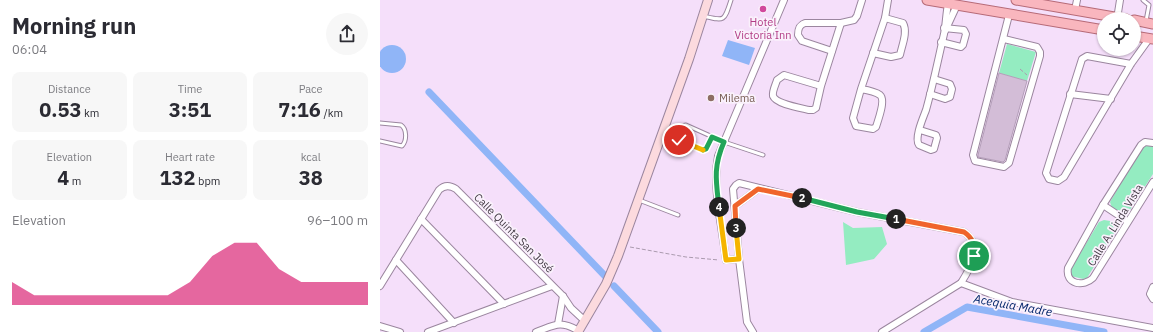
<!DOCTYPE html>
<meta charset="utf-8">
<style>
body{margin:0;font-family:"IBM Plex Sans",sans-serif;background:#f7f7f7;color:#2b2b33;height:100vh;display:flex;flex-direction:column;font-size:15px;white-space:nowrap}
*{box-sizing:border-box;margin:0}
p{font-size:13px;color:#7c7c81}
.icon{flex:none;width:22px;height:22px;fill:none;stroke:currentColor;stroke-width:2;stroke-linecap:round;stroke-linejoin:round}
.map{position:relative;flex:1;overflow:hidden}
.details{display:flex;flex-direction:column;background:#fff;width:380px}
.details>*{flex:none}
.controls{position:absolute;left:717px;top:12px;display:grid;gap:8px}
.controls a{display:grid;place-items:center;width:44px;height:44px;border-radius:50%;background:#fff;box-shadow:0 1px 3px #0004;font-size:20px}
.pin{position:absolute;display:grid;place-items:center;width:34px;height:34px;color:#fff;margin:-17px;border:2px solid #fff;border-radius:50%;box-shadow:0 1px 4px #0007}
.km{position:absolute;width:20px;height:20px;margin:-10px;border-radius:50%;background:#222;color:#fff;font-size:11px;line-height:20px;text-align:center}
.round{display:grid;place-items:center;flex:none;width:42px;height:42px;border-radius:21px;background:#f7f7f7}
.headline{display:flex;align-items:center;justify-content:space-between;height:68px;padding:0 12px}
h1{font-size:22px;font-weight:800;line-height:30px}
.stats{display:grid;grid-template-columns:repeat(3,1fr);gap:6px;height:68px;padding:4px 12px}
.stats div{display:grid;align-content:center;border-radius:8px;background:#f7f7f7;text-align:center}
.stats b{font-size:20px;font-weight:800}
.stats small{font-size:11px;font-weight:400}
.stats p{font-size:11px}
.chart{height:112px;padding:8px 12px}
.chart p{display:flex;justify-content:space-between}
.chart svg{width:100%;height:72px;margin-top:4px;fill:#db2777;opacity:.7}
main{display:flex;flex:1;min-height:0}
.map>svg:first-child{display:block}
.green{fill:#94ecc1}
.water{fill:#90b5f7}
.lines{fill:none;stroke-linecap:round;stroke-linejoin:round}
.canal{stroke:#90b5f7;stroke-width:7}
.building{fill:#d3bdd7;stroke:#b39eb8}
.lane-casing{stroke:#9b869f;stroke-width:5}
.street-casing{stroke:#9b869f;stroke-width:8}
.secondary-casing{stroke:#9b869f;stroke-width:10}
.primary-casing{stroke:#b66a77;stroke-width:11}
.path{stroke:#ab9baf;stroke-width:1;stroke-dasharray:4 2;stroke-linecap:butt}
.lane{stroke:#fff;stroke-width:3}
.street{stroke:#fff;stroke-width:6}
.secondary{stroke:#fcdade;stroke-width:8}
.primary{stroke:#f9b6be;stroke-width:9}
.split-1-casing{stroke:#fff;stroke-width:8}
.split-2-casing{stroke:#fff;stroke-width:8}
.split-3-casing{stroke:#fff;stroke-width:8}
.split-4-casing{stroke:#fff;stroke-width:8}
.split-5-casing{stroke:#fff;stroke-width:8}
.split-6-casing{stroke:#fff;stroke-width:8}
.split-1{stroke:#f0652b;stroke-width:5}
.split-2{stroke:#22a559;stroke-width:5}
.split-3{stroke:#f0652b;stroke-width:5}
.split-4{stroke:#f5b400;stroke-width:5}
.split-5{stroke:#22a559;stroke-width:5}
.split-6{stroke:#f5b400;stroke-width:5}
.hotel-dot{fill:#d1479c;stroke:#faf1fc;stroke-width:1.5}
.education-dot{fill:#8d6e63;stroke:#faf1fc;stroke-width:1.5}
.labels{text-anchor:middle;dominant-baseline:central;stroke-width:3.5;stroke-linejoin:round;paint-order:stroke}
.hotel-label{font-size:11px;fill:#b23c85;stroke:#faf1fc}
.education-label{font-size:11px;fill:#785e54;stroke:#faf1fc;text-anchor:start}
.street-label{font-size:11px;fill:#423944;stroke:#faf1fc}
.water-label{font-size:12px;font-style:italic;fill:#012369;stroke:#faf1fc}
</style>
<main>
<section class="details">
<div class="headline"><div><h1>Morning run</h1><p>06:04</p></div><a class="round"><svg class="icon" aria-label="share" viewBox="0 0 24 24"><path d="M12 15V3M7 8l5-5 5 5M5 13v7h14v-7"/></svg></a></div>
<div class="stats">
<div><p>Distance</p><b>0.53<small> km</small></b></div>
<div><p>Time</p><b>3:51</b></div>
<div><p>Pace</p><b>7:16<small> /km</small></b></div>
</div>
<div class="stats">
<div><p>Elevation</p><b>4<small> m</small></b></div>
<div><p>Heart rate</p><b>132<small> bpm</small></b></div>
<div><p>kcal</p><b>38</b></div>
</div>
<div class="chart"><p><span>Elevation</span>96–100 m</p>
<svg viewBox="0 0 160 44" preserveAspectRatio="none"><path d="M0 44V30L10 38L20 38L30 38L40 38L50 38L60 38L70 38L80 30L90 14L100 6L110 6L120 22L130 30L140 30L150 30L160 30V44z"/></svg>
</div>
</section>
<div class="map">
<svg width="773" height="332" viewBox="0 0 773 332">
<rect width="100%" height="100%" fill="#f5dffa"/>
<!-- green -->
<g class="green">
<polygon points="627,44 656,52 647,81 619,73"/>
<path d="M763,145L773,146V174L748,213C737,215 733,213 730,202Z"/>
<polygon points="724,220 730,221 733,224 734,233 731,239 707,278 703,279 691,276 690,270 719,222"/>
<polygon points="463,222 473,228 502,227 507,244 494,259 466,265"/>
</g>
<!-- water -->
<g class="water">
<polygon points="348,40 375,48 369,65 342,56"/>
<circle cx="12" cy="59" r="14"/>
</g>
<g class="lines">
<!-- canal -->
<g class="canal">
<polyline points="49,92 226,277"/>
<polyline points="234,286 278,332"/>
<polyline points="544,332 587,307 724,332"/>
</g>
</g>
<!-- building -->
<polygon class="building" points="619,73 647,81 625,160 623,162 598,157 598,155"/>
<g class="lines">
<defs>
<g id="lane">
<polyline points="763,0 769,5 766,21"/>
<path d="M323,16C345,21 344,22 351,0"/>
<path d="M0,123L21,125C27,129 27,141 22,146L0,141"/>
<polyline points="332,137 326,149 323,150 300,142 297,136 301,126 306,125 344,142 383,155"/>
<polyline points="259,200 298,215"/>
</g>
<g id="street">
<polyline points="695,10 697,0"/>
<polyline points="737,19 740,0"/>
<polyline points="565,31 577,5"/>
<polyline points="624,39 657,47 660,52 660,56 629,163 624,167 595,161 593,155 629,15"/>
<polyline points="561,42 581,47 583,45 586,34 584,30 564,28"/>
<path d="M452,51L422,41L418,35C418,29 419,25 425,23H461L474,20L477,16L482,0"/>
<path d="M493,53L511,57L520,55C522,45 528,32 523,23L505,18"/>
<polyline points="751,64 707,56 702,59 666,173 669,179 678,181 684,177 751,64 769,39"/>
<path d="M441,86L404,75L397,80C396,84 392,91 393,96C396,104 421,108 429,110H433L436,108L441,86L461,23"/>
<path d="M481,89C487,90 496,92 500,95C506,100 498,120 496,127L493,129L476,126L473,118L481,89L505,18L508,0"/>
<polyline points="550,94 565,99 570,97 572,89 570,84 554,79"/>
<polyline points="690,94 731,99"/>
<path d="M540,130L556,135L557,138L554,149L551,150L539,145C534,138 543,118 546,110C553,85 558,60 564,34C566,24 566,14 568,4"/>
<path d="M773,143L765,142L761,145L723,205L688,268C685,285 704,287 713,278L773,182"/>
<polyline points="723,205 747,221"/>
<polyline points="355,206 378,189"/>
<polyline points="41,219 124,304"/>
<path d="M359,259L346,260C342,227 332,187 338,156L404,0"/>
<polyline points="16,260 74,323"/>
<polyline points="581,283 632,302 773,328"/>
<path d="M0,286L59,190C64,185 70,185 76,189L183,296L191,308L205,321"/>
<polyline points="773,287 770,294 773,299"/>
<polyline points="178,324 183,296"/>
<polyline points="0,326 20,332"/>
<polyline points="48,332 172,286"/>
<path d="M156,332C175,325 180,320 199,331"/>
<path d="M373,332L367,322L359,259L353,189L356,185L359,183L477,212L584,232C604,246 591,267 581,283L502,332"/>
</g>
<polyline id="secondary" points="198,332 226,284 238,256 309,59 328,0"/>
<g id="primary">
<polyline points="547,0 724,30"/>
<polyline points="636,0 746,19"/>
<polyline points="754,20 773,24"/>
<polyline points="754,36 773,39"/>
</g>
</defs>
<!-- lane casing -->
<use href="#lane" class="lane-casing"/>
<!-- street casing -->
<use href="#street" class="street-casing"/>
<!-- secondary casing -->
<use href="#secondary" class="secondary-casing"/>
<!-- primary casing -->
<use href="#primary" class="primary-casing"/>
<!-- path -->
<g class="path">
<polyline points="640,69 647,75"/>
<polyline points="250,247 306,257 339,260"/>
</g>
<!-- lane -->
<use href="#lane" class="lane"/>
<!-- street -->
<use href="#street" class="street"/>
<!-- secondary -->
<use href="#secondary" class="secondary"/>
<!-- primary -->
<use href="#primary" class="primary"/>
</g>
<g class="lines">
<defs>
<path id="split-1" d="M516,219L584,232C593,238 595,245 594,256"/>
<polyline id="split-2" points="422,198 477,212 516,219"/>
<polyline id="split-3" points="356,228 355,206 378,189 422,198"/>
<polyline id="split-4" points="339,207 346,260 359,259 356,228"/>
<path id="split-5" d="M323,150L326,149L332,137L344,142C333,167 336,181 339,207"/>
<polyline id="split-6" points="299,140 323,150"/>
</defs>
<!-- split-1 casing -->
<use href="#split-1" class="split-1-casing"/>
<!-- split-2 casing -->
<use href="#split-2" class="split-2-casing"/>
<!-- split-3 casing -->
<use href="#split-3" class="split-3-casing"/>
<!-- split-4 casing -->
<use href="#split-4" class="split-4-casing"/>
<!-- split-5 casing -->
<use href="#split-5" class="split-5-casing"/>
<!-- split-6 casing -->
<use href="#split-6" class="split-6-casing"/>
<!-- split-1 -->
<use href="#split-1" class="split-1"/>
<!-- split-2 -->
<use href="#split-2" class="split-2"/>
<!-- split-3 -->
<use href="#split-3" class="split-3"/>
<!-- split-4 -->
<use href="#split-4" class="split-4"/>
<!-- split-5 -->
<use href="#split-5" class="split-5"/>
<!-- split-6 -->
<use href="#split-6" class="split-6"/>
</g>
<!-- markers -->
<circle class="hotel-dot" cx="383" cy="9" r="4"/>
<circle class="education-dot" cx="331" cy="98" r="4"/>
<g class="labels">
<!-- hotel labels -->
<g class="hotel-label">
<text x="383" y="22">Hotel<tspan x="383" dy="13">Victoria Inn</tspan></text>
</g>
<!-- education labels -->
<g class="education-label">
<text x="339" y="98">Milema</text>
</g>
<!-- street labels -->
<g class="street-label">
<text transform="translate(735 225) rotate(-58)">Calle A. Linda Vista</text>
<text transform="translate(134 233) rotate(45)">Calle Quinta San José</text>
</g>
<!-- water labels -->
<g class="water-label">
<text transform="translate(633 305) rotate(10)">Acequia Madre</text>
</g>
</g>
</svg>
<div class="controls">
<a><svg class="icon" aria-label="locate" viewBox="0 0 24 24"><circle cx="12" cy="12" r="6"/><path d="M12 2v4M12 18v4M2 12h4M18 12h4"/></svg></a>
</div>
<div class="pin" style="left:594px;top:256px;background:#1e9e55"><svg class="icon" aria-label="arrive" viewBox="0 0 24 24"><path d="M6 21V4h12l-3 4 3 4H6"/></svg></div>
<div class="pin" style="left:299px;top:140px;background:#d93025"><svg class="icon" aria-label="check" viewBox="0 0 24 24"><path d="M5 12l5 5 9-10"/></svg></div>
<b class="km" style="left:516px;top:219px">1</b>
<b class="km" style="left:422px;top:198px">2</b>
<b class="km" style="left:356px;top:228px">3</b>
<b class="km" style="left:339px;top:207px">4</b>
</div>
</main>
